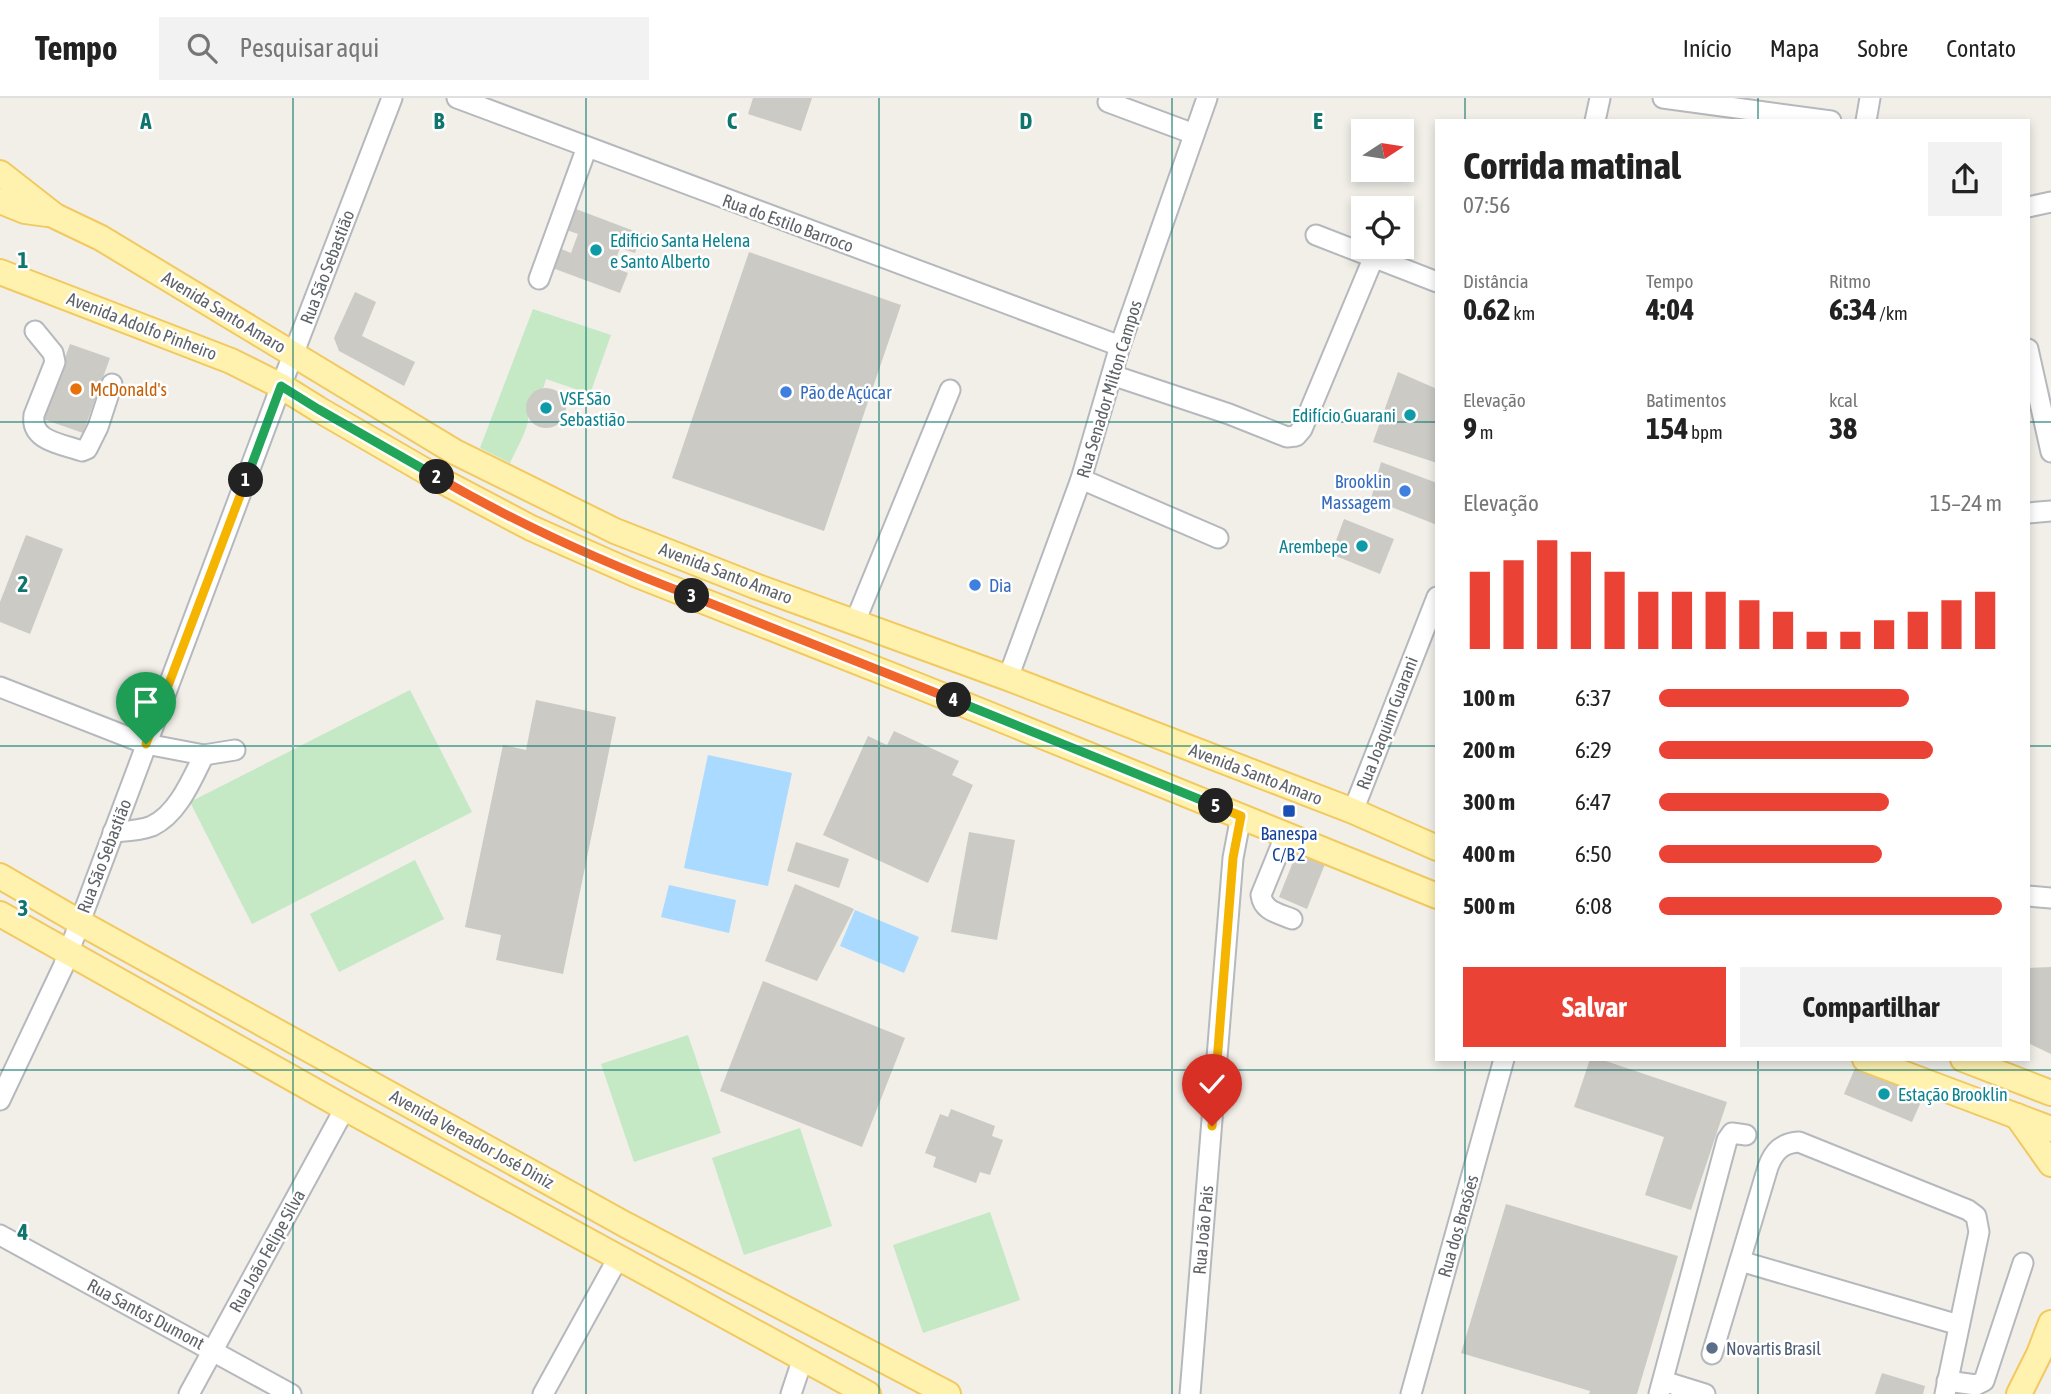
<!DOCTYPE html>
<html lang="pt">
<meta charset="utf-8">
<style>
body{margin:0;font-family:"Asap Condensed",sans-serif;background:#f2f2f2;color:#222;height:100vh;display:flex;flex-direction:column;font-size:26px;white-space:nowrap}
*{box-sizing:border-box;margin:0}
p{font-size:23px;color:#767676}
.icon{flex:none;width:38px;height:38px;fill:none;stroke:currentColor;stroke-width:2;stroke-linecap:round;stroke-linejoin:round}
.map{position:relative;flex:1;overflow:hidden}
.details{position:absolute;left:1435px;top:21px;width:595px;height:942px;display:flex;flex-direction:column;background:#fff;border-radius:0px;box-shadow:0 4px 10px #0003}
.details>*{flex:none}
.needle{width:46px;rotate:78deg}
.controls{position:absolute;left:1351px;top:21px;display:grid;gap:14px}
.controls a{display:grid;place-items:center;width:63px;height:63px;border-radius:0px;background:#fff;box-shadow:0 4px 10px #0003;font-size:35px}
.pin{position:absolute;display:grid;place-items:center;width:60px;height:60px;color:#fff;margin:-72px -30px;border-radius:50% 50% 50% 0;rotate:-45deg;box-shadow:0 0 7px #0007}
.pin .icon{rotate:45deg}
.km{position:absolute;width:35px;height:35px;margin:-18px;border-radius:50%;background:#222;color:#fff;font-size:19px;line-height:35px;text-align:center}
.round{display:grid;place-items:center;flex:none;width:74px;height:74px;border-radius:0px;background:#f2f2f2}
.overview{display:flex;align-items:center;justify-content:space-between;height:119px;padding:0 28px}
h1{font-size:38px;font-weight:700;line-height:52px}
.stats{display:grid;grid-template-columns:repeat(3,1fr);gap:10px;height:119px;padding:7px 28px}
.stats div{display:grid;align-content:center}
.stats b{font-size:30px;font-weight:700}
.stats small{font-size:19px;font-weight:400}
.stats p{font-size:19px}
.chart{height:196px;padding:14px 28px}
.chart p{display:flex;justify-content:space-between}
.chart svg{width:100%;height:126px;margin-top:7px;stroke:#ea4335;stroke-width:6}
.cta{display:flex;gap:14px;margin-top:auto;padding:14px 28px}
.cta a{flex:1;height:80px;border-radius:0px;background:#ea4335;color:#fff;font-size:28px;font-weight:700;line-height:80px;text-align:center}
.cta a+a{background:#f2f2f2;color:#222}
ul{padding:0 28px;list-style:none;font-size:23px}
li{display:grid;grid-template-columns:112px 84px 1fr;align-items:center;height:52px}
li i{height:18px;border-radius:9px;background:#ea4335}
header{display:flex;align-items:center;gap:42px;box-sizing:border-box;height:98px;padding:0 35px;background:#fff;border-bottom:2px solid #e0e0e0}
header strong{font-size:33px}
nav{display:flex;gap:38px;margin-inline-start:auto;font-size:24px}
.search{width:490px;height:63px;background:#f2f2f2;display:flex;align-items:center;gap:18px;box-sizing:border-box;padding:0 24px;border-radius:0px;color:#767676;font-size:26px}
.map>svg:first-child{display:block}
.green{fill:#c5e8c5}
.water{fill:#aadaff}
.building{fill:#cccac5}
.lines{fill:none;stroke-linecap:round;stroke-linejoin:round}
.minor-casing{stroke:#b5b8bc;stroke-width:23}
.major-casing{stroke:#f2c960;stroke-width:28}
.minor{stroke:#fff;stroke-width:19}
.major{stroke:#fff2af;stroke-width:24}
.split-1-casing{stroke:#fff;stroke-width:14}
.split-2-casing{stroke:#fff;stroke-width:14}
.split-3-casing{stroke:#fff;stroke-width:14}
.split-4-casing{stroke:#fff;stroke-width:14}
.split-5-casing{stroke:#fff;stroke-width:14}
.split-6-casing{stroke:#fff;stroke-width:14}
.split-1{stroke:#f5b400;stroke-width:9}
.split-2{stroke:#22a559;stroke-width:9}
.split-3{stroke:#f0652b;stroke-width:9}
.split-4{stroke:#f0652b;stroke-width:9}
.split-5{stroke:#22a559;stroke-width:9}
.split-6{stroke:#f5b400;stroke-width:9}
.grid{fill:none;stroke:#0f766e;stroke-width:2;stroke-opacity:0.55}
.culture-dot{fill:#0f9aa8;stroke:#fff;stroke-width:2.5}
.food-dot{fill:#e8710a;stroke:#fff;stroke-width:2.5}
.shop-dot{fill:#3f7fe0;stroke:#fff;stroke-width:2.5}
.transit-dot{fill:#1a4fb4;stroke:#fff;stroke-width:2.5}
.service-dot{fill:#5c6f8a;stroke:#fff;stroke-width:2.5}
.labels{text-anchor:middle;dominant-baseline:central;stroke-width:5;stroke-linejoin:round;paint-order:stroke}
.street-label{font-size:18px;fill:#5f6368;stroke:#fff}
.culture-label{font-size:18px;fill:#0d838f;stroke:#fff;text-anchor:start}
.food-label{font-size:18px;fill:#c56008;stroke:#fff;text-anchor:start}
.shop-label{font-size:18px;fill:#366cbe;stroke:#fff;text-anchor:start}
.transit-label{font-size:18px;fill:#164399;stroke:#fff}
.service-label{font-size:18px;fill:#4e5e75;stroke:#fff;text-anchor:start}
.grid-label{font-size:23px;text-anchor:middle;font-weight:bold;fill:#0f766e;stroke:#fff;stroke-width:5;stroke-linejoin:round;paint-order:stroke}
</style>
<header>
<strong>Tempo</strong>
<div class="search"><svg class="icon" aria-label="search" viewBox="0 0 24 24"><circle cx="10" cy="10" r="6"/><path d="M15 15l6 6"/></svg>Pesquisar aqui</div>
<nav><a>Início</a><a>Mapa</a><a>Sobre</a><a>Contato</a></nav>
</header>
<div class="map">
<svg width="2051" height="1296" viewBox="0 0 2051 1296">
<rect width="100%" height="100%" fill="#f1efe8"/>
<!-- green -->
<g class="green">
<path d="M533,211L611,237L590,296L546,281L543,291C520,298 530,307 528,322C527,333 515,354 510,365L480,350Z"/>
<polygon points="410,592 472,714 252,826 190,704"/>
<polygon points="415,762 444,821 339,874 310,816"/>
<polygon points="688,937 721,1035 634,1064 601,966"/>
<polygon points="800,1030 832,1128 744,1157 712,1060"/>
<polygon points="990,1114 1020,1202 923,1235 893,1147"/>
</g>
<!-- water -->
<g class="water">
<polygon points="708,657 792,675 768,788 684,770"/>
<polygon points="669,787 736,802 729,835 661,819"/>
<polygon points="855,812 919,839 904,875 840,848"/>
</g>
<!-- building -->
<g class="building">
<polygon points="753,0 812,0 801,33 748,16"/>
<polygon points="568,108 642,136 635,155 620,150 613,169 628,175 620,195 547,168 554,148 571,155 578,136 561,130"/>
<polygon points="749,154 901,207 824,433 672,380"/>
<polygon points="355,194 376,204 362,238 415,264 404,288 339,253 334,240"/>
<polygon points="70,246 110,260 83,335 43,321"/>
<polygon points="1398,274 1437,291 1437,365 1373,344"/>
<circle cx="546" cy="310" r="20"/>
<polygon points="1381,364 1437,385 1437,427 1371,401"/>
<polygon points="1344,421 1394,441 1380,476 1331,456"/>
<polygon points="26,437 63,451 30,536 0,524 0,504"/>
<polygon points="536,602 616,619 563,876 496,862 501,837 465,829 503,647 526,652"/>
<polygon points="894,633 959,663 952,677 973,687 928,785 823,737 868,638 887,647"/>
<polygon points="969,734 1015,742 997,842 951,834"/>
<polygon points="796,744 849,761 839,790 787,773"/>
<polygon points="1297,754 1325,766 1307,811 1279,799"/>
<polygon points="795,786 854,811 817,883 765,863"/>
<polygon points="2051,869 2051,956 2028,945 2028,870"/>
<polygon points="763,883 905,940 862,1049 720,993"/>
<polygon points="1590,961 1600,961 1727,1004 1691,1112 1645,1097 1664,1039 1574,1009"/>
<polygon points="1856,968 1924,997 1912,1024 1844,996"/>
<polygon points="951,1011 995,1028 992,1038 1003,1042 990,1077 980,1074 976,1085 933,1069 936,1059 925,1055 940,1016 948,1019"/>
<polygon points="1506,1106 1678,1158 1637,1296 1589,1296 1590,1293 1461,1255"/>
<polygon points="1882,1275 1925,1288 1923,1296 1875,1296"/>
</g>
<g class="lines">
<defs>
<g id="minor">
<polyline points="457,0 1120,248"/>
<polyline points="1663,0 1831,23"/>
<polyline points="1108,4 1194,36"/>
<polyline points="1595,23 1600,0"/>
<polyline points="1866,23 1870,0"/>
<polyline points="2028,109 2051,104"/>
<polyline points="1316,137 1437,184"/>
<polyline points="539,181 587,49"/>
<path d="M35,233L53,255L55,264L34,317C30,343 62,346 82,353L87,351L98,329L112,286"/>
<polyline points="2028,251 2051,354"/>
<polyline points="1112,277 1229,316 1287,339 1296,338 1302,331 1373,161"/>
<polyline points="1081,381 1218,440"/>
<polyline points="2028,415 2051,413"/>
<polyline points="855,524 950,292"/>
<polyline points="1008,580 1081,381 1120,248 1207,0"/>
<polyline points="0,589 146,646 204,657 235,652"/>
<polyline points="1353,713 1437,499"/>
<path d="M113,734C126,733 139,733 152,728C178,716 192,681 204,657"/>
<path d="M1286,736L1261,797C1263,813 1278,815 1292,821"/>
<polyline points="2028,798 2051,800"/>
<polyline points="0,1002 63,869 281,288 392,0"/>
<polyline points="0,1137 291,1296"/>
<polyline points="1740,1163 1959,1227"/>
<path d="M1712,1256L1768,1069C1774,1053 1782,1045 1799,1044L1968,1112L1976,1118L1979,1134L1945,1296"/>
<polyline points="1663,1283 1705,1296"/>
<polyline points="1947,1283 1976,1287 1984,1283 2023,1165"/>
<polyline points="189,1296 345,1010"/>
<polyline points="543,1296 618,1160"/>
<polyline points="791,1296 803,1260"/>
<polyline points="1190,1296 1233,760 1241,718"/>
<polyline points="1411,1296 1504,961"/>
<polyline points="1659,1296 1727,1042 1732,1035 1746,1037"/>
</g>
<g id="major">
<polyline points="0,75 55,118 101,140 455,354 615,433 755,488 1008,580 1353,713 1437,750"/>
<polyline points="0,103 25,113 47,116"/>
<polyline points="0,174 231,263 281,288 318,311 446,385 531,430 635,476 926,591 1437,798"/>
<polyline points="0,778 79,824 626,1127 948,1296"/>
<polyline points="0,816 345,1010 868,1296"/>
<polyline points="1865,961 2051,1031"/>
<polyline points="1963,961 2051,995"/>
<polyline points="2017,1018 2051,1066"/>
<polyline points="2019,1296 2039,1256 2051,1225"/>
</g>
</defs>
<!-- minor casing -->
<use href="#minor" class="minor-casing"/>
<!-- major casing -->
<use href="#major" class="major-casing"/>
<!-- minor -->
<use href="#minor" class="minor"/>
<!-- major -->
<use href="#major" class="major"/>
</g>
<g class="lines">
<defs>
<polyline id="split-1" points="146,646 246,382"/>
<polyline id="split-2" points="246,382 281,288 318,311 437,379"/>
<path id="split-3" d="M437,379C518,426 604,465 692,498"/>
<polyline id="split-4" points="692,498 954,602"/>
<polyline id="split-5" points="954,602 1216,708"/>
<polyline id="split-6" points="1212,1028 1233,760 1241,718 1216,708"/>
</defs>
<!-- split-1 casing -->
<use href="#split-1" class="split-1-casing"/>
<!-- split-2 casing -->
<use href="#split-2" class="split-2-casing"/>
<!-- split-3 casing -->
<use href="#split-3" class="split-3-casing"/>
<!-- split-4 casing -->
<use href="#split-4" class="split-4-casing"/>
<!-- split-5 casing -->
<use href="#split-5" class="split-5-casing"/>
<!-- split-6 casing -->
<use href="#split-6" class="split-6-casing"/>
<!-- split-1 -->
<use href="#split-1" class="split-1"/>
<!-- split-2 -->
<use href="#split-2" class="split-2"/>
<!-- split-3 -->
<use href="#split-3" class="split-3"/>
<!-- split-4 -->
<use href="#split-4" class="split-4"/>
<!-- split-5 -->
<use href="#split-5" class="split-5"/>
<!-- split-6 -->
<use href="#split-6" class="split-6"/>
</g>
<!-- grid -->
<path class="grid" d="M293,0V1296M586,0V1296M879,0V1296M1172,0V1296M1465,0V23M1758,0V23M0,324H1437M2028,324H2051M0,648H1437M2028,648H2051M1465,961V1296M1758,961V1296M0,972H2051"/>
<!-- markers -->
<g class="culture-dot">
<circle cx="596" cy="152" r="7"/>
<circle cx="546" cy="310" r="7"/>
<circle cx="1410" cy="317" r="7"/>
<circle cx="1362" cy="448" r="7"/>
<circle cx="1884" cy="996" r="7"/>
</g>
<circle class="food-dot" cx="76" cy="291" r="7"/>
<g class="shop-dot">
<circle cx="786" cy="294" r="7"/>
<circle cx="1405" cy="393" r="7"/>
<circle cx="975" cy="487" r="7"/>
</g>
<rect class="transit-dot" x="1282" y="706" width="14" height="14" rx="3.5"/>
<circle class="service-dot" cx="1712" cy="1250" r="7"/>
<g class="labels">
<!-- street labels -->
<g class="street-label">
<text transform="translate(788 125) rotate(20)">Rua do Estilo Barroco</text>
<text transform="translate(327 169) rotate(-69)">Rua São Sebastião</text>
<text transform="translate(224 214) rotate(31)">Avenida Santo Amaro</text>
<text transform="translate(142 228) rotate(21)">Avenida Adolfo Pinheiro</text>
<text transform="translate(1109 291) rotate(-73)">Rua Senador Milton Campos</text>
<text transform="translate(726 475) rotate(21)">Avenida Santo Amaro</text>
<text transform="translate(1387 625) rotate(-69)">Rua Joaquim Guarani</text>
<text transform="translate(1256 676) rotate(21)">Avenida Santo Amaro</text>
<text transform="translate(104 758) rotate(-69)">Rua São Sebastião</text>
<text transform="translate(472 1041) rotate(29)">Avenida Vereador José Diniz</text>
<text transform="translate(1458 1128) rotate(-74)">Rua dos Brasões</text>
<text transform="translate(1203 1132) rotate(-85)">Rua João Pais</text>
<text transform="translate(267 1153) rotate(-61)">Rua João Felipe Silva</text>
<text transform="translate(146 1216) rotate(28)">Rua Santos Dumont</text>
</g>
<!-- culture labels -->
<g class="culture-label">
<text x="610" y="142">Edificio Santa Helena<tspan x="610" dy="21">e Santo Alberto</tspan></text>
<text x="560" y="300">VSE São<tspan x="560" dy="21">Sebastião</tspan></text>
<text x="1396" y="317" text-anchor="end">Edifício Guarani</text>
<text x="1348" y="448" text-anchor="end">Arembepe</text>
<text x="1898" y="996">Estação Brooklin</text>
</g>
<!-- food labels -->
<g class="food-label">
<text x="90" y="291">McDonald's</text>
</g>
<!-- shop labels -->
<g class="shop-label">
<text x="800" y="294">Pão de Açúcar</text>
<text x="1391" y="383" text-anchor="end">Brooklin<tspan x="1391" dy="21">Massagem</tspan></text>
<text x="989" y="487">Dia</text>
</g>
<!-- transit labels -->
<g class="transit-label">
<text x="1289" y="735">Banespa<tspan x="1289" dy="21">C/B 2</tspan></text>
</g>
<!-- service labels -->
<g class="service-label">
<text x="1726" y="1250">Novartis Brasil</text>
</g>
</g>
<g class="grid-label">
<text x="146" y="31">A</text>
<text x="439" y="31">B</text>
<text x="732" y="31">C</text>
<text x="1026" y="31">D</text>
<text x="1318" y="31">E</text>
<text x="23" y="170">1</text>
<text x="23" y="494">2</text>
<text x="23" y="818">3</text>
<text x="23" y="1142">4</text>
</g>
</svg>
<div class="controls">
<a><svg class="needle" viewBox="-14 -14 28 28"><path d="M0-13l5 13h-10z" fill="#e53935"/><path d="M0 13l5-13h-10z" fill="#767676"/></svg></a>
<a><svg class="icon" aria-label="locate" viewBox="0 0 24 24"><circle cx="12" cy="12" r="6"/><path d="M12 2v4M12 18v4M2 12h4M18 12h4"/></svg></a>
</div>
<div class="pin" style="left:146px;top:646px;background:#1e9e55"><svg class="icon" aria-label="arrive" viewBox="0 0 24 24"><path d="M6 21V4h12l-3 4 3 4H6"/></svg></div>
<div class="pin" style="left:1212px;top:1028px;background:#d93025"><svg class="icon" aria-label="check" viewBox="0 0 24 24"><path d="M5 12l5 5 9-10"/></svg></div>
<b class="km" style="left:246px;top:382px">1</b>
<b class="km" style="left:437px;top:379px">2</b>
<b class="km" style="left:692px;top:498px">3</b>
<b class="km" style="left:954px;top:602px">4</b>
<b class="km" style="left:1216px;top:708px">5</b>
<section class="details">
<div class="overview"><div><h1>Corrida matinal</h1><p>07:56</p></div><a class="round"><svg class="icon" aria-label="share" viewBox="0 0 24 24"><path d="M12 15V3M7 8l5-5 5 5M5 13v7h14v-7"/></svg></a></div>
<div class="stats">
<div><p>Distância</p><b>0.62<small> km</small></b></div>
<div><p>Tempo</p><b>4:04</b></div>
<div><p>Ritmo</p><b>6:34<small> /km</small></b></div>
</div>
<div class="stats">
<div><p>Elevação</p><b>9<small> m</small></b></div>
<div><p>Batimentos</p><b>154<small> bpm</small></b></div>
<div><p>kcal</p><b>38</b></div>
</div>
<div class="chart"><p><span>Elevação</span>15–24 m</p>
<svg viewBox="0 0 160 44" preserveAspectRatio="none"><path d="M5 44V17M15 44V13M25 44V6M35 44V10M45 44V17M55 44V24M65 44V24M75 44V24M85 44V27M95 44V31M105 44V38M115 44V38M125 44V34M135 44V31M145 44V27M155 44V24"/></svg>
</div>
<ul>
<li><b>100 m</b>6:37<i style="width:73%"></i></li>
<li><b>200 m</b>6:29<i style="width:80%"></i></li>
<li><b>300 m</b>6:47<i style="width:67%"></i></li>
<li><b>400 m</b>6:50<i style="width:65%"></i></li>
<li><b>500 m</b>6:08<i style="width:100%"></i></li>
</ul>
<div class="cta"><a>Salvar</a><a>Compartilhar</a></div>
</section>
</div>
